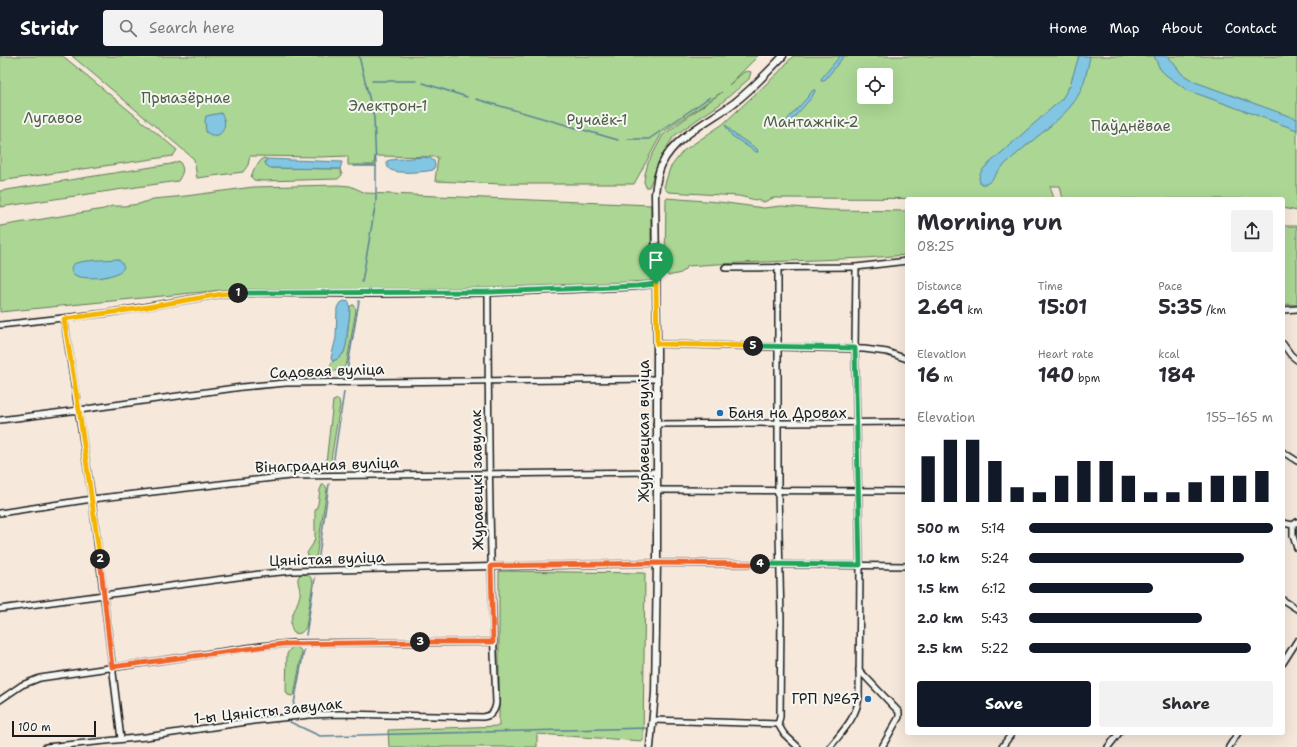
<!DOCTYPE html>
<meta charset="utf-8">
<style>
body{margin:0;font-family:"Shantell Sans",sans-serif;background:#f2f2f3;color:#2b2b33;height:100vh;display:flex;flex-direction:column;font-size:15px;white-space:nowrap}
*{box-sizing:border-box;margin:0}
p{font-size:13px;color:#7c7c81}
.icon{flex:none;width:22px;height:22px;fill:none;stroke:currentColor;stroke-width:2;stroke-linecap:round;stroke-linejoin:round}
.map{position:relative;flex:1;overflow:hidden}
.sheet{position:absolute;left:905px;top:141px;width:380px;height:538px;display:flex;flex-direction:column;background:#fff;border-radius:4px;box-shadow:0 4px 16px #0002}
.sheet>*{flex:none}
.buttons{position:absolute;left:857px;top:12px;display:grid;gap:8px}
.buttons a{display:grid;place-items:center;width:36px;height:36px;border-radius:4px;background:#fff;box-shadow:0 4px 16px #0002;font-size:20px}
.scale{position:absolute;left:12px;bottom:10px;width:84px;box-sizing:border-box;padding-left:4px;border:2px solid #1c1c1c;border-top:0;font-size:11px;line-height:14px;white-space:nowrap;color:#1c1c1c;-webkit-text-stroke:3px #f6f6f2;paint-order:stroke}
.pin{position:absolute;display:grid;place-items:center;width:34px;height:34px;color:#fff;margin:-41px -17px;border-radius:50% 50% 50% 0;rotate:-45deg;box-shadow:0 0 4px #0007}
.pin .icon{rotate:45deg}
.km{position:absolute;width:20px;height:20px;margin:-10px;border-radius:50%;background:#222;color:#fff;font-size:11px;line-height:20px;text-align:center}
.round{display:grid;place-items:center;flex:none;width:42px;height:42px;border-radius:4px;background:#f2f2f3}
.summary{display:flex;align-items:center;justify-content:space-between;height:68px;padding:0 12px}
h1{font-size:22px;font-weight:700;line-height:30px}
.stats{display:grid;grid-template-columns:repeat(3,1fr);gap:6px;height:68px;padding:4px 12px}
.stats div{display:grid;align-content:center}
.stats b{font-size:20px;font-weight:700}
.stats small{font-size:11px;font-weight:400}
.stats p{font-size:11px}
.chart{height:112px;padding:8px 12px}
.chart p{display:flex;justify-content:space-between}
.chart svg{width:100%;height:72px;margin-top:4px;stroke:#111827;stroke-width:6}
.primary-button{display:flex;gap:8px;margin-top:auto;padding:8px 12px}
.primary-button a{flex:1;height:46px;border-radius:4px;background:#111827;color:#fff;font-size:16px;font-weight:700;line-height:46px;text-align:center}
.primary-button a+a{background:#f2f2f3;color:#2b2b33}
ul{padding:0 12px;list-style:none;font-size:13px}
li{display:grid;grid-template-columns:64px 48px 1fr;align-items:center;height:30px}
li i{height:10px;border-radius:5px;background:#111827}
header{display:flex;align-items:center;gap:24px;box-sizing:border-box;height:56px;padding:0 20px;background:#111827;color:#fff}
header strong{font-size:19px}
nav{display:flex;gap:22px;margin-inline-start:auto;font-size:14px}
.search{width:280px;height:36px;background:#f2f2f3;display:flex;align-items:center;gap:10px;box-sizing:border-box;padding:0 14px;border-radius:4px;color:#7c7c81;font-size:15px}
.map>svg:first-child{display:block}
.green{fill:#abd694;stroke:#647958;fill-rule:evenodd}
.water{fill:#82c6e3;stroke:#598293}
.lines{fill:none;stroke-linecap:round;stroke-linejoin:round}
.stream{stroke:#598293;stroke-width:1.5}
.minor-casing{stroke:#1c1c1c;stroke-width:8}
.tertiary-casing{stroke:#1c1c1c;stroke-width:9}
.minor{stroke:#f6f6f2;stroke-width:5}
.tertiary{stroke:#f6f6f2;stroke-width:6}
.split-1-casing{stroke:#fff;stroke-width:8}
.split-2-casing{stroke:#fff;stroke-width:8}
.split-3-casing{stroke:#fff;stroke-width:8}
.split-4-casing{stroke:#fff;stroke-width:8}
.split-5-casing{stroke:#fff;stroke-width:8}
.split-6-casing{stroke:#fff;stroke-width:8}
.split-1{stroke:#22a559;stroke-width:5}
.split-2{stroke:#f5b400;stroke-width:5}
.split-3{stroke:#f0652b;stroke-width:5}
.split-4{stroke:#f0652b;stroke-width:5}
.split-5{stroke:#22a559;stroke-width:5}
.split-6{stroke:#f5b400;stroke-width:5}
.poi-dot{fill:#1f6fb2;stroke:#f6f6f2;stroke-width:1.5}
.labels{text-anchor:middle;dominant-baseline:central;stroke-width:4;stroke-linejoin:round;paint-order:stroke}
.park-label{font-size:15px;fill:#4e5d46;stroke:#f6f6f2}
.street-label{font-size:15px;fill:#1c1c1c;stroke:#f6f6f2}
.poi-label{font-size:15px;fill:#1c1c1c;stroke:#f6f6f2;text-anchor:start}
</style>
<header>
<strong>Stridr</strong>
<div class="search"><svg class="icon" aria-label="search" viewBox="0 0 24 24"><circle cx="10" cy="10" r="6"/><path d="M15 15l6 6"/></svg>Search here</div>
<nav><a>Home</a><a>Map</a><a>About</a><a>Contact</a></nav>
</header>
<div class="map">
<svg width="1297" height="691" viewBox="0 0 1297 691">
<rect width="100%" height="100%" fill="#f6e8db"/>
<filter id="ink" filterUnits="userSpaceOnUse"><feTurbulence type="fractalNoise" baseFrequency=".025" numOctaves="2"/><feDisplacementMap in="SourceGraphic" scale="8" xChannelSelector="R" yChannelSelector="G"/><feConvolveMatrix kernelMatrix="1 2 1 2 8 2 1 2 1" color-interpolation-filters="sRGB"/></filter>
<g filter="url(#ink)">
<!-- green -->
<g class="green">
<polygon points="0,0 63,0 177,94 173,100 0,125"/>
<polygon points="72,0 758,0 729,29 744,16 748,15 751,16 749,23 719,49 698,63 674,80 662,99 649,131 646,131 644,126 645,118 648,107 663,79 722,36 662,77 634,128 502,128 435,125 438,101 375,100 374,109 348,109 348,100 321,101 250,100 248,109 243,116 197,122 194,103"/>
<path d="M793,0H1297V155L1283,152V143H1063L1060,130H1050L1054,143L773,142L764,146L739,140L668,136L664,131L670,112L683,95L723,68L778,17ZM864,19H886V41H864Z"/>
<polygon points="263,102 267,103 265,106 270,112 340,113 342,119 338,123 262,125 254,124 251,121 254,113"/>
<path d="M179,105C185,114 183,116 178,125L0,151V135L171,108Z"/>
<polygon points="338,129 350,130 366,137 651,149 651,225 486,232 223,234 0,256 0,170 104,153 112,150 124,150 139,148 153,143 186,140 253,131"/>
<polygon points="666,142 719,146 764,152 781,150 829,154 907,155 907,199 865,202 716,208 688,210 681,217 668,220 665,212"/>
<polygon points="1283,170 1297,170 1297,249 1283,248"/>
<path d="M352,249H354L356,254L347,306C345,312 341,315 334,315L330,310C332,304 339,303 343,298C347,292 349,260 350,251Z"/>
<polygon points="338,343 339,344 340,349 330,410 328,412 326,407 333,345"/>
<polygon points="322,429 325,429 327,433 316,502 312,505 310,503 307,497 313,488 315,482 315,455 318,448 320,434"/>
<polygon points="499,515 645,517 643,685 537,678 537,691 389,691 388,674 499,670"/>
<path d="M301,518C308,517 311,520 313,527L306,571C303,576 300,579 294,577C285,566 298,551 300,538C301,531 294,523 301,518Z"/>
<polygon points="295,591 299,592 302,597 295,635 294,638 292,640 288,639 286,635 287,598 291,592"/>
</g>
<!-- water -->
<g class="water">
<polygon points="840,0 844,0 824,25 821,25 821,23"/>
<path d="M1079,0H1090C1087,16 1084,32 1074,46C1067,56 1057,64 1048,72C1032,85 1016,98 1001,112C995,118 991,130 981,128C977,122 980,117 984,112L1062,43L1070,29Z"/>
<polygon points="1154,0 1168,0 1182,18 1195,26 1297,63 1297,74 1187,34 1166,19 1160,13"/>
<polygon points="813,34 815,34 815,35 812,41 789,67 787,67 787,64 807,42"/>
<path d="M221,57C230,69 221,87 206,76L205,65L206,60Z"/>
<polygon points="725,69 727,70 734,78 757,93 758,96 756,96 732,80"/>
<path d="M423,101L430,102L434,105L435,110L433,114C425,116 398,118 391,114C387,112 387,109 387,105L390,104Z"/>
<polygon points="267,103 342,106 340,113 270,112 266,109 265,106"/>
<path d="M117,203C121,205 122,207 124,211C119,222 87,224 77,220C71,218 68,210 76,207C86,204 106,204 117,203Z"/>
<path d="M344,245L349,246C351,255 349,263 348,271C346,284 349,301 332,305L331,302L336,282L337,252L339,248Z"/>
</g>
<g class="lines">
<!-- stream -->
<g class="stream">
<polyline points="359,0 374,62 376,110 376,145 362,226"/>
<polyline points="372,25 416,25"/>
<polyline points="423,27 467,41"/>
<polyline points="476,43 618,84"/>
<polyline points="628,83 649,83 710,41"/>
<polyline points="353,110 376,110"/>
<polyline points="347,315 359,245"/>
<polyline points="333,409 344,336"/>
<polyline points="318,506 329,428"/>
<polyline points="306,579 315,522"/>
<polyline points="293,653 304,594"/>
<polyline points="290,666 320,680 648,672"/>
</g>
<defs>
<g id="minor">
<polyline points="778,211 778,435 781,562 780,661 778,668"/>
<polyline points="725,212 856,211 907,205"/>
<polyline points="1283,254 1297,253"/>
<polyline points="64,263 92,443 121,683"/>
<polyline points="0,269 108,257 222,238 243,237 370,238 488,237 631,231 656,228"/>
<polyline points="657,288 864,293 887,296 907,303"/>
<polyline points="1283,288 1291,299 1297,304"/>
<polyline points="0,364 79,354 242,331 286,327 657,323"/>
<polyline points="656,368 907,366"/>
<polyline points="1283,396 1297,405"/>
<polyline points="657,434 907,435"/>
<polyline points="0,457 92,443 290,420 657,416"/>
<polyline points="1283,467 1293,469 1297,466"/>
<polyline points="1293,469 1293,480 1297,492"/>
<polyline points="1283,544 1297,553"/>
<polyline points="0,553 260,518 292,515 657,507 907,510"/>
<polyline points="1283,607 1297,585"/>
<polyline points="859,614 899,656 899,661 882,691"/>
<polyline points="0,644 22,629 40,622 261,590 293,587 493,586"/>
<polyline points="653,664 778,668 784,678 798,691"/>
<path d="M46,691L146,681L253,665L309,659L339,658L483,661C491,660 495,656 496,647C490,510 488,374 488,237"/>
<path d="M830,691C842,676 857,661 859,641L860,509L855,293L856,211"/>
<polyline points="1002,691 1012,677"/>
<polyline points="1108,691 1119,677"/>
<polyline points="1229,691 1238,677"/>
</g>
<path id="tertiary" d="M650,691L655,637L657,507V288L655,138C656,128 657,118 662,108C674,81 711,64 734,47C752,33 768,16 783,0"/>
</defs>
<!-- minor casing -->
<use href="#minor" class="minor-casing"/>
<!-- tertiary casing -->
<use href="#tertiary" class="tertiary-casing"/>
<!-- minor -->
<use href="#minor" class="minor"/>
<!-- tertiary -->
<use href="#tertiary" class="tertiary"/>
</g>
</g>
<g class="lines" filter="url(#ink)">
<defs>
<polyline id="split-1" points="238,237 488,236 637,230 656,228"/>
<polyline id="split-2" points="100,503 79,354 64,263 136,253 222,238 238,237"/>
<polyline id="split-3" points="100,503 112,611 283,588 420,586"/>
<polyline id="split-4" points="420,586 493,586 491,510 657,507 760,508"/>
<polyline id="split-5" points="753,290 855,292 860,509 760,508"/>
<polyline id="split-6" points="656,228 657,288 753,290"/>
</defs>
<!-- split-1 casing -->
<use href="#split-1" class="split-1-casing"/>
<!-- split-2 casing -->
<use href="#split-2" class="split-2-casing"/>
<!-- split-3 casing -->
<use href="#split-3" class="split-3-casing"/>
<!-- split-4 casing -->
<use href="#split-4" class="split-4-casing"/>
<!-- split-5 casing -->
<use href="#split-5" class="split-5-casing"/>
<!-- split-6 casing -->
<use href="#split-6" class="split-6-casing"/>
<!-- split-1 -->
<use href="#split-1" class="split-1"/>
<!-- split-2 -->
<use href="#split-2" class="split-2"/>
<!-- split-3 -->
<use href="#split-3" class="split-3"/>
<!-- split-4 -->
<use href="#split-4" class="split-4"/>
<!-- split-5 -->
<use href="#split-5" class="split-5"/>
<!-- split-6 -->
<use href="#split-6" class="split-6"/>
</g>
<!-- markers -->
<g class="poi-dot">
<circle cx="720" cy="357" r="4"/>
<circle cx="868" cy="643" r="4"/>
</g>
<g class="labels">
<!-- park labels -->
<g class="park-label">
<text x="186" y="42">Прыазёрнае</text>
<text x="388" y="50">Электрон-1</text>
<text x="53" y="62">Лугавое</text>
<text x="597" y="64">Ручаёк-1</text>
<text x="811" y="66">Мантажнік-2</text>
<text x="1131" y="70">Паўднёвае</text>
</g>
<!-- street labels -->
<g class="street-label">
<text transform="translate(327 315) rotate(-2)">Садовая вуліца</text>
<text transform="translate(644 375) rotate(-90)">Журавецкая вуліца</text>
<text transform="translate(327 409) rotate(-2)">Вінаградная вуліца</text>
<text transform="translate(477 424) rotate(-91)">Журавецкі завулак</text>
<text transform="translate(327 503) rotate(-2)">Цяністая вуліца</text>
<text transform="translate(268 655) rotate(-6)">1-ы Цяністы завулак</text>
</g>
<!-- poi labels -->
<g class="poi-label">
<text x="728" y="357">Баня на Дровах</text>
<text x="860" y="643" text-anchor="end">ГРП №67</text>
</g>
</g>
</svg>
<div class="buttons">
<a><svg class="icon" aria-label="locate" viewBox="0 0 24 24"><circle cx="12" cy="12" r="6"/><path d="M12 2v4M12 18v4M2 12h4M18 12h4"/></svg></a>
</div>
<div class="scale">100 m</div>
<div class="pin" style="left:656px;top:228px;background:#1e9e55"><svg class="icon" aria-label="arrive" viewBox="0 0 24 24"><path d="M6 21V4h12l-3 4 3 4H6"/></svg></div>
<b class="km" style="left:238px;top:237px">1</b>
<b class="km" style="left:100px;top:503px">2</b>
<b class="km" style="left:420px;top:586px">3</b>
<b class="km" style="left:760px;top:508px">4</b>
<b class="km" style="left:753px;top:290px">5</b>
<section class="sheet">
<div class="summary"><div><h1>Morning run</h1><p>08:25</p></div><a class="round"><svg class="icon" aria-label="share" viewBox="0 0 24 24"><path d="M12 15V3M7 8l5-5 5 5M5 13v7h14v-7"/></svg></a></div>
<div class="stats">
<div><p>Distance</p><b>2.69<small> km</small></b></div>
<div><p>Time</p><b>15:01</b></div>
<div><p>Pace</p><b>5:35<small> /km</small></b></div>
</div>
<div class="stats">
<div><p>Elevation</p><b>16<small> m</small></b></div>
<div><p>Heart rate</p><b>140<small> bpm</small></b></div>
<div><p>kcal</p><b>184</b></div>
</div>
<div class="chart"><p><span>Elevation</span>155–165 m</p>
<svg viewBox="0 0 160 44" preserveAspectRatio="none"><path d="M5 44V16M15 44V6M25 44V6M35 44V19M45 44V35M55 44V38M65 44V28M75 44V19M85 44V19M95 44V28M105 44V38M115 44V38M125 44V32M135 44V28M145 44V28M155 44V25"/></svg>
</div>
<ul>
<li><b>500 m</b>5:14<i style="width:100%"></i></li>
<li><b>1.0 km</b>5:24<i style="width:88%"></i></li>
<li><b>1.5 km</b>6:12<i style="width:51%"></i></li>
<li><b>2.0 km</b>5:43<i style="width:71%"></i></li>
<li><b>2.5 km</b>5:22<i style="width:91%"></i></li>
</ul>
<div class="primary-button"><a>Save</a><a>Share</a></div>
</section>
</div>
